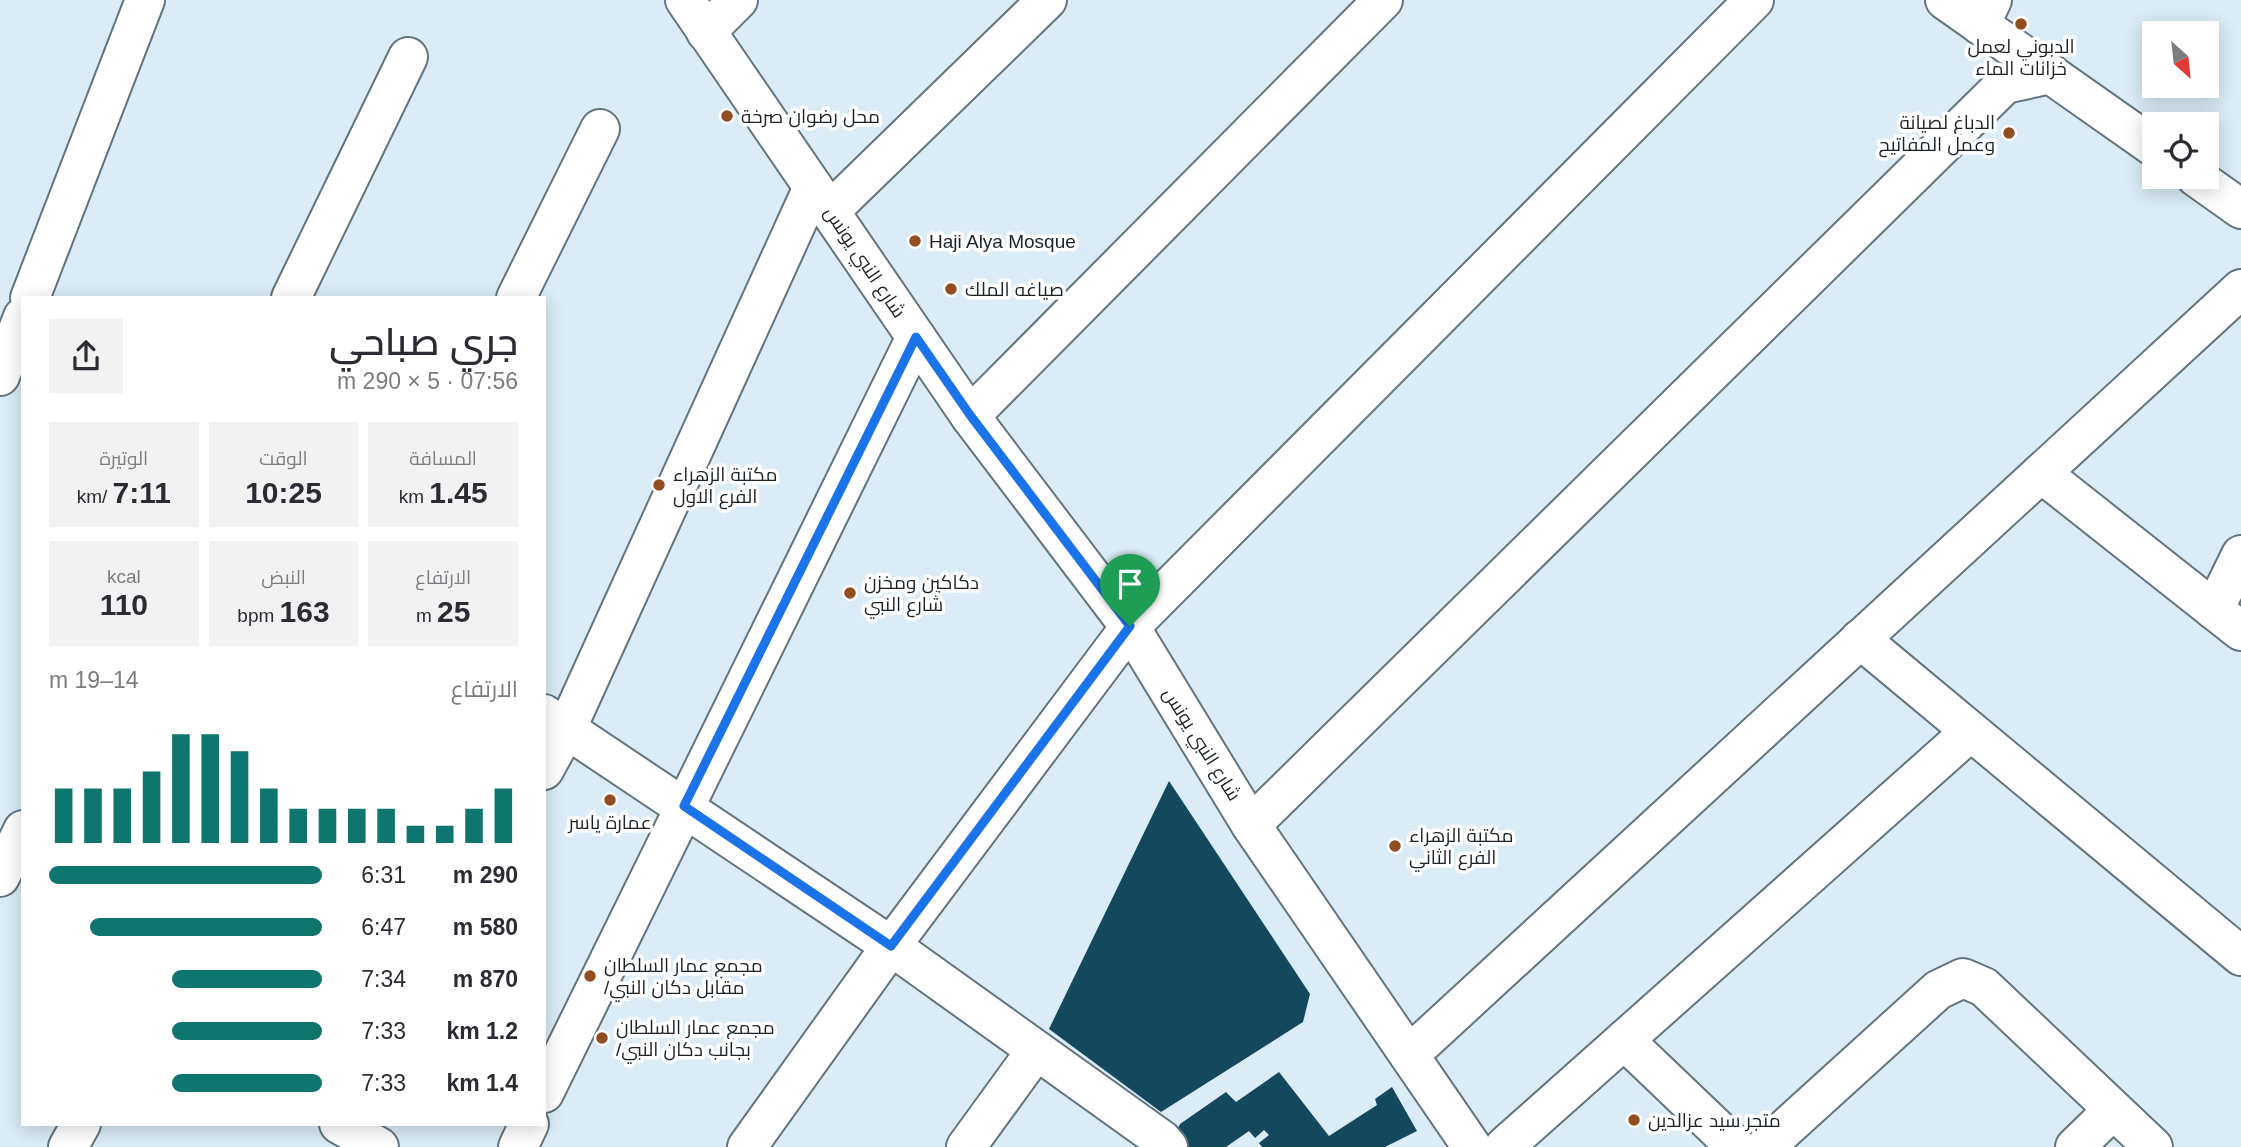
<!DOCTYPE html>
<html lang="ar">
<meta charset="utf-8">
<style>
body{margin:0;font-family:Helvetica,Cairo,sans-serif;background:#f2f2f3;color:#2b2b33;direction:rtl;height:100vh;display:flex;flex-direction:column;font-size:26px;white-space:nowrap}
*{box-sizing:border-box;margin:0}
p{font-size:23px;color:#7c7c81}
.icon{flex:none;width:38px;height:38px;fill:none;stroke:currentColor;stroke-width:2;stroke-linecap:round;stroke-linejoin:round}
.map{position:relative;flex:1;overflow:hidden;direction:ltr}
.panel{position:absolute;left:21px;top:296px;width:525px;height:830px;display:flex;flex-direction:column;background:#fff;border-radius:0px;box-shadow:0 4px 18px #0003;direction:rtl}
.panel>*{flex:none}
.needle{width:46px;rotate:153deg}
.controls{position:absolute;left:2142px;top:21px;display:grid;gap:14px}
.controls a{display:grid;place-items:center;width:77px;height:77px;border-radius:0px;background:#fff;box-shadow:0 4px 18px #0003;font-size:35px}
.pin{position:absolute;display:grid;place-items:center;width:60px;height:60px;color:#fff;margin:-72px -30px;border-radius:50% 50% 50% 0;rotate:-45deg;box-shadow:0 0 7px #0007}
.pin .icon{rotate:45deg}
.round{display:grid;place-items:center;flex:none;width:74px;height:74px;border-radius:0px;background:#f2f2f3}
.head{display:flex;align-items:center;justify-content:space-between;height:119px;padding:0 28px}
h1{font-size:38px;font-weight:600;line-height:52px}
.stats{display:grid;grid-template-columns:repeat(3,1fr);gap:10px;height:119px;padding:7px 28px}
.stats div{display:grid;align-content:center;border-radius:0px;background:#f2f2f3;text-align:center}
.stats b{font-size:30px;font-weight:600}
.stats small{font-size:19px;font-weight:400}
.stats p{font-size:19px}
.chart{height:196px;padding:14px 28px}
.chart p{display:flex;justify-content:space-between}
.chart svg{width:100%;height:126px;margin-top:7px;stroke:#0f766e;stroke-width:6}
ul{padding:0 28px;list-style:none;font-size:23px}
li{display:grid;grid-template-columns:112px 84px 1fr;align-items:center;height:52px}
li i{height:18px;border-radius:9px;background:#0f766e}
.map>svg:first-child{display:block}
.building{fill:#13485e}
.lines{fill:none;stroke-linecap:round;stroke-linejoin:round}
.minor-casing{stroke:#64747c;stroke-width:42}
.tertiary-casing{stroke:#64747c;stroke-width:42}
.minor{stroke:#fff;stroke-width:38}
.tertiary{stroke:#fff;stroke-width:38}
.route-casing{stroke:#fff;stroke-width:14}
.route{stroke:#1a73e8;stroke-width:9}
.poi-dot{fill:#924e21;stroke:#fff;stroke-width:2.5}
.labels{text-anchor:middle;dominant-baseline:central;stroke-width:7;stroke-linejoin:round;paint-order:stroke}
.poi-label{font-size:19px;fill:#1c2226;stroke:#fff;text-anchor:start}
.street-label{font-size:19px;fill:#1c2226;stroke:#fff}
</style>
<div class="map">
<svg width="2241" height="1147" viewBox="0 0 2241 1147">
<rect width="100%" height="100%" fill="#dbecf6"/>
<!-- building -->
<g class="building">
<polygon points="1169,781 1310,994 1303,1022 1161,1112 1049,1029"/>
<polygon points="1279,1072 1329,1136 1377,1105 1375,1099 1392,1087 1417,1131 1385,1147 1262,1147 1259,1143 1269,1135 1264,1130 1255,1138 1249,1131 1226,1147 1184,1147 1177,1131 1180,1124 1226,1092 1236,1102"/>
</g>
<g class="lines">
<defs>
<g id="minor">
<polyline points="1980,25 1992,0"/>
<polyline points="706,32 738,0"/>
<polyline points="830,211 1047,0"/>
<polyline points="30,298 145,0"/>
<polyline points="291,298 408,57"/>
<polyline points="516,298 600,129"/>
<polyline points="0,376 23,317"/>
<polyline points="970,416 1383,0"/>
<polyline points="2041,473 2241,631"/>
<polyline points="2214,610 2241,555"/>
<polyline points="1860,639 2241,956"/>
<polyline points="544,714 891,946 1162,1140 1168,1147"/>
<polyline points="544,770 566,730 813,187"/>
<polyline points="1251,825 2005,84 2051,74"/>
<polyline points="0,877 23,830"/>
<polyline points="1624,1040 1736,1147"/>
<polyline points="1409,1055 2241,289"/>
<polyline points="544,1093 916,337"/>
<polyline points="339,1124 379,1147"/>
<polyline points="68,1147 81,1124"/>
<polyline points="518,1147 529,1124"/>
<polyline points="747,1147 891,946 1130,627 1754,0"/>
<polyline points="966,1147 1035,1052"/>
<polyline points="1504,1147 1970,732"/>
<polyline points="1765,1147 1938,990 1963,978 1984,987 2153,1147"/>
<polyline points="2075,1147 2113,1110"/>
</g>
<g id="tertiary">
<polyline points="685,0 970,416 1130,627 1251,825 1472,1147"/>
<polyline points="1945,0 2154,147"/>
<polyline points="2196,177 2241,209"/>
</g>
</defs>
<!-- minor casing -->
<use href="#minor" class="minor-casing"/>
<!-- tertiary casing -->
<use href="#tertiary" class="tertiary-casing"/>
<!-- minor -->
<use href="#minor" class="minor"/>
<!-- tertiary -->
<use href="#tertiary" class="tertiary"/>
</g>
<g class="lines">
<defs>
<polygon id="route" points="916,337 970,415 1130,626 891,946 684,806"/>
</defs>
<!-- route casing -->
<use href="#route" class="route-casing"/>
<!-- route -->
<use href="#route" class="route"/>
</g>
<!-- markers -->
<g class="poi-dot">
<circle cx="2021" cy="24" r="7"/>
<circle cx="727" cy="116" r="7"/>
<circle cx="2009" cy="133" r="7"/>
<circle cx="915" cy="241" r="7"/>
<circle cx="951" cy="289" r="7"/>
<circle cx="659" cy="485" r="7"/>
<circle cx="850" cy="593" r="7"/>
<circle cx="610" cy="800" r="7"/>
<circle cx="1395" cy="846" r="7"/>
<circle cx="590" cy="976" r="7"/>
<circle cx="602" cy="1038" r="7"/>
<circle cx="1634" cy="1120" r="7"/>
</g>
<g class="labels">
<!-- poi labels -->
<g class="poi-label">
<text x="2021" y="46" text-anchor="middle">الدبوني لعمل<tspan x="2021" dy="22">خزانات الماء</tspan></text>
<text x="741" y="116">محل رضوان صرخة</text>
<text x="1995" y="122" text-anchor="end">الدباغ لصيانة<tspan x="1995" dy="22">وعمل المفاتيح</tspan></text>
<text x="929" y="241">Haji Alya Mosque</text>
<text x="965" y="289">صياغه الملك</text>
<text x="673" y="474">مكتبة الزهراء<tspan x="673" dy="22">الفرع الاول</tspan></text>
<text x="864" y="582">دكاكين ومخزن<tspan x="864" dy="22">شارع النبي</tspan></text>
<text x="610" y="822" text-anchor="middle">عمارة ياسر</text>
<text x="1409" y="835">مكتبة الزهراء<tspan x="1409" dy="22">الفرع الثاني</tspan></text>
<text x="604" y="965">مجمع عمار السلطان<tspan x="604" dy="22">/مقابل دكان النبي</tspan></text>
<text x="616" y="1027">مجمع عمار السلطان<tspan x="616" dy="22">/بجانب دكان النبي</tspan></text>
<text x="1648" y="1120">متجر سيد عزالدين</text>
</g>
<!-- street labels -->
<g class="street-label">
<text transform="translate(865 262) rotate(56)">شارع النبي يونس</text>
<text transform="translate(1202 744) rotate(58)">شارع النبي يونس</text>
</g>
</g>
</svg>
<div class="controls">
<a><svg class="needle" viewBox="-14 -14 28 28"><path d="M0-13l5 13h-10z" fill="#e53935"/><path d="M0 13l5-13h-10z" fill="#7c7c81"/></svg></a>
<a><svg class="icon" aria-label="locate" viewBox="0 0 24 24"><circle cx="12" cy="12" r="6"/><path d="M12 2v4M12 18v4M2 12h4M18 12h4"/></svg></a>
</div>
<div class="pin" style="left:1130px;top:626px;background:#1e9e55"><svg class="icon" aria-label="arrive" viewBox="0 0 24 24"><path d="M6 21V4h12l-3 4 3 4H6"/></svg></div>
<section class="panel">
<div class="head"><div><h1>جري صباحي</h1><p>07:56 · 5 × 290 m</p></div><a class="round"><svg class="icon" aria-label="share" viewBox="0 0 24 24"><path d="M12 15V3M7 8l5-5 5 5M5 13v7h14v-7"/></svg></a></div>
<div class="stats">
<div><p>المسافة</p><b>1.45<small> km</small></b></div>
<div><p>الوقت</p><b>10:25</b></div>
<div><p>الوتيرة</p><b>7:11<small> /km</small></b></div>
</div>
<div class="stats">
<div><p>الارتفاع</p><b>25<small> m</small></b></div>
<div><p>النبض</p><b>163<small> bpm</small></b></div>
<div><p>kcal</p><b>110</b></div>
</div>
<div class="chart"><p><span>الارتفاع</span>14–19 m</p>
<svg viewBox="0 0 160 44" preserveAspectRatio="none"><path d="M5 44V25M15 44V25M25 44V25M35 44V19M45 44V6M55 44V6M65 44V12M75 44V25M85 44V32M95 44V32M105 44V32M115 44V32M125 44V38M135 44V38M145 44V32M155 44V25"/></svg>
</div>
<ul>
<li><b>290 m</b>6:31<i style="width:100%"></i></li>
<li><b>580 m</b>6:47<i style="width:85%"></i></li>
<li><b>870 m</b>7:34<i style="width:55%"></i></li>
<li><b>1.2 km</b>7:33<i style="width:55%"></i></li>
<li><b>1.4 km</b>7:33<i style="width:55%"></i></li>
</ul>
</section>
</div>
